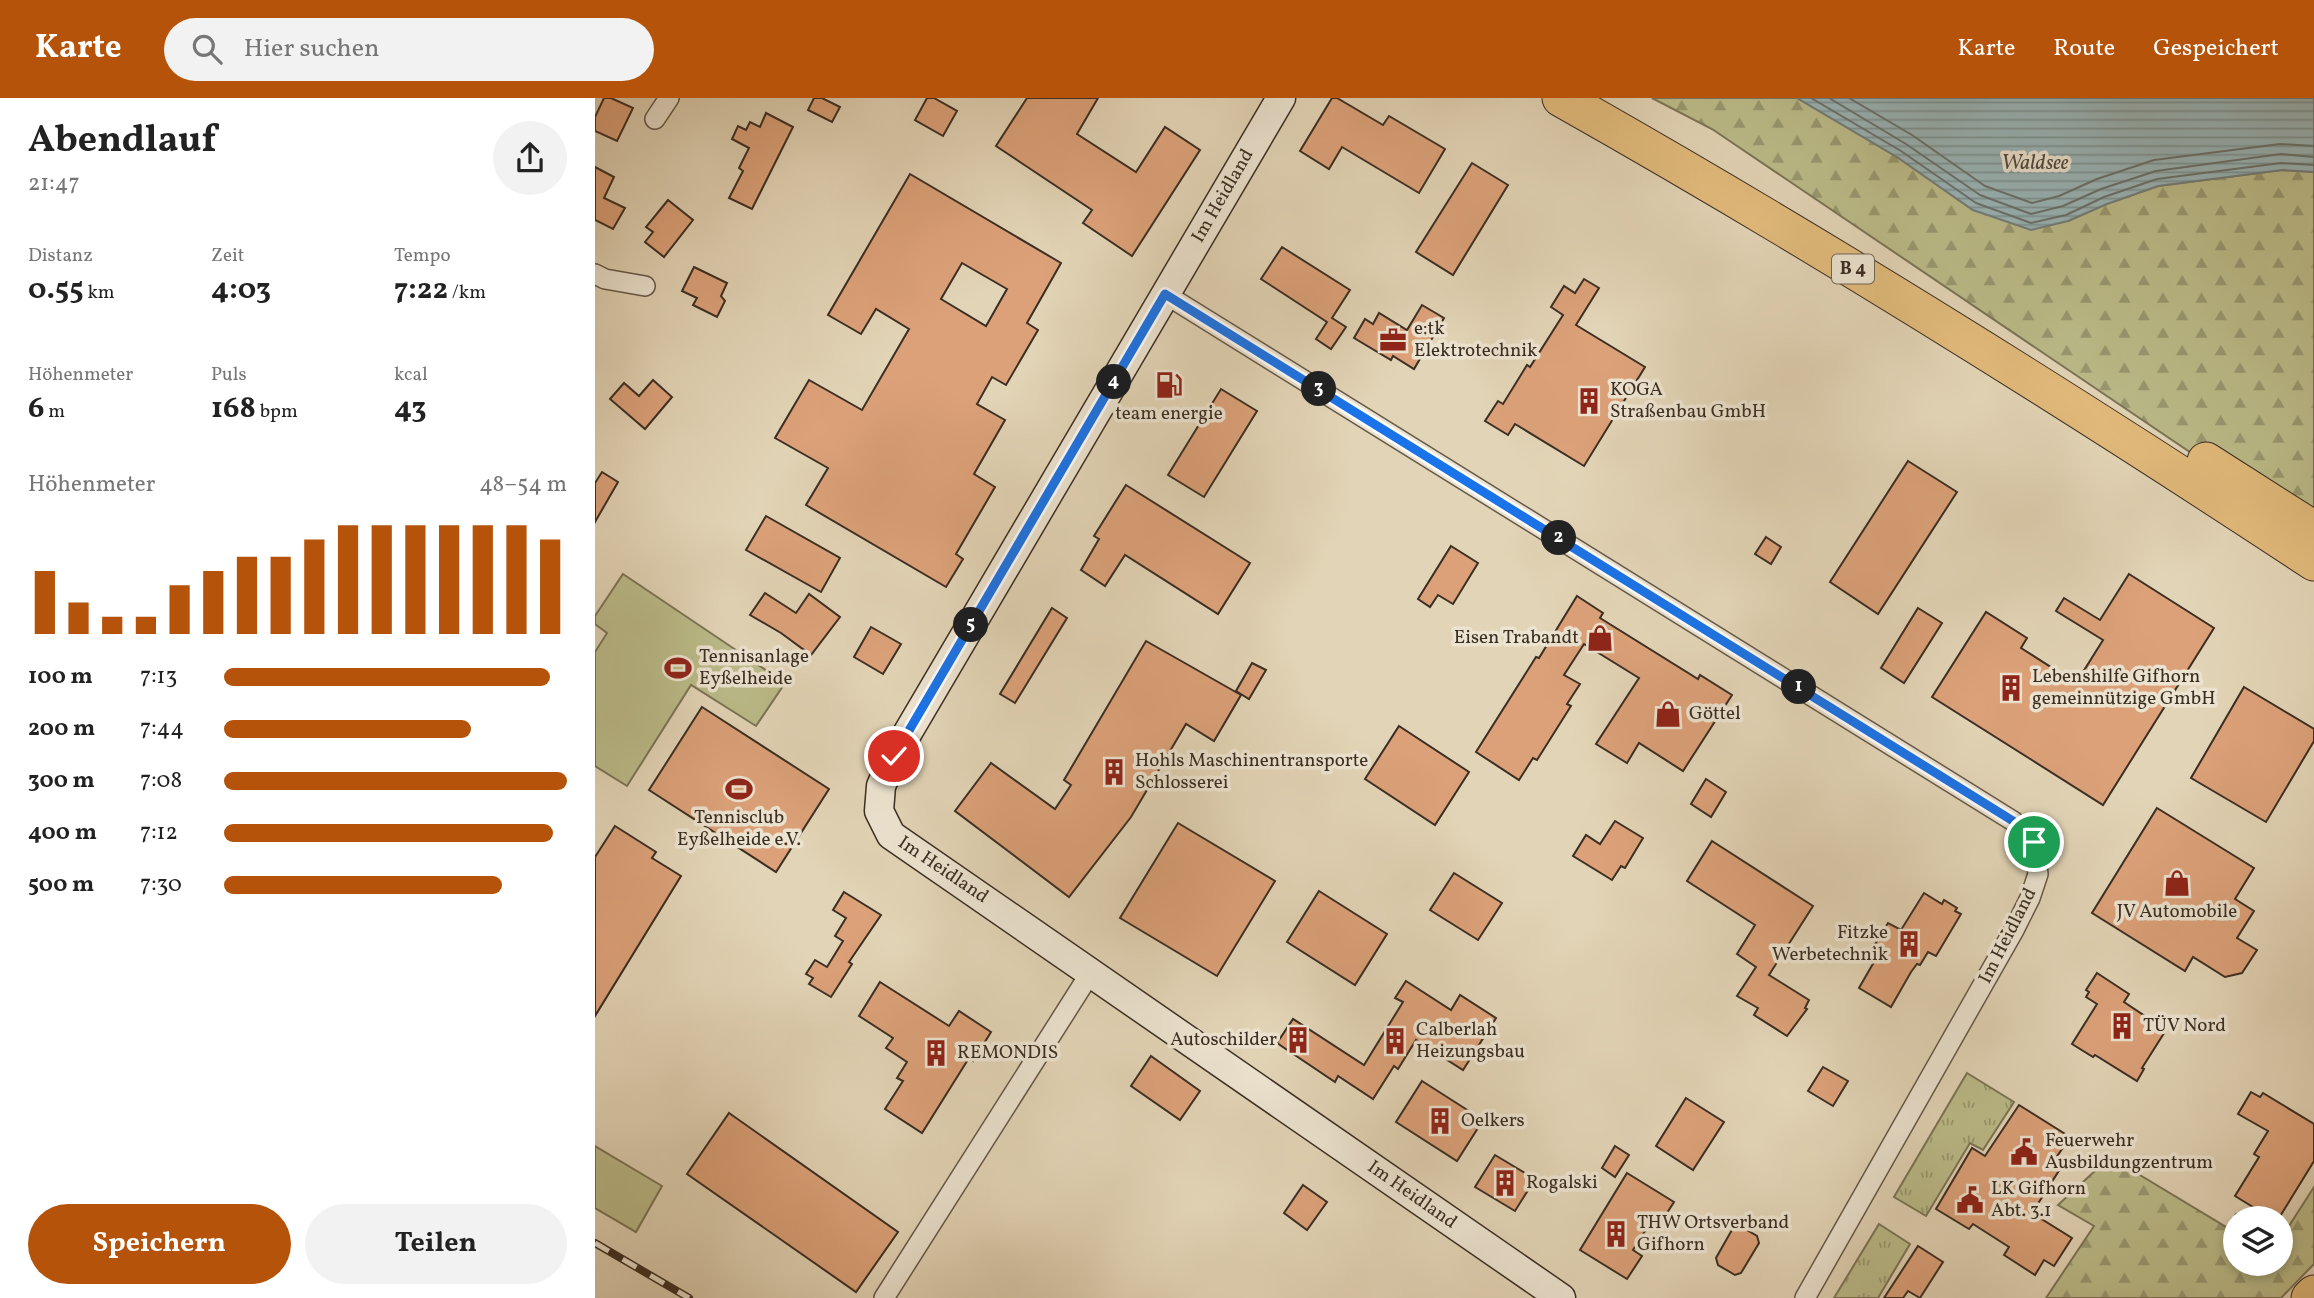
<!DOCTYPE html>
<html lang="de">
<meta charset="utf-8">
<style>
body{margin:0;font-family:Vollkorn,serif;background:#f2f2f2;color:#222;height:100vh;display:flex;flex-direction:column;font-size:26px;white-space:nowrap}
*{box-sizing:border-box;margin:0}
p{font-size:23px;color:#767676}
.icon{flex:none;width:38px;height:38px;fill:none;stroke:currentColor;stroke-width:2;stroke-linecap:round;stroke-linejoin:round}
.map{position:relative;flex:1;overflow:hidden}
.drawer{display:flex;flex-direction:column;background:#fff;width:595px}
.drawer>*{flex:none}
.buttons{position:absolute;left:1628px;top:1108px;display:grid;gap:14px}
.buttons a{display:grid;place-items:center;width:70px;height:70px;border-radius:50%;background:#fff;box-shadow:0 4px 10px #0003;font-size:35px}
.pin{position:absolute;display:grid;place-items:center;width:60px;height:60px;color:#fff;margin:-30px;border:4px solid #fff;border-radius:50%;box-shadow:0 2px 7px #0007}
.km{position:absolute;width:35px;height:35px;margin:-18px;border-radius:50%;background:#222;color:#fff;font-size:19px;line-height:35px;text-align:center}
.round{display:grid;place-items:center;flex:none;width:74px;height:74px;border-radius:37px;background:#f2f2f2}
.head{display:flex;align-items:center;justify-content:space-between;height:119px;padding:0 28px}
h1{font-size:38px;font-weight:700;line-height:52px}
.metrics{display:grid;grid-template-columns:repeat(3,1fr);gap:10px;height:119px;padding:7px 28px}
.metrics div{display:grid;align-content:center}
.metrics b{font-size:30px;font-weight:700}
.metrics small{font-size:19px;font-weight:400}
.metrics p{font-size:19px}
.chart{height:196px;padding:14px 28px}
.chart p{display:flex;justify-content:space-between}
.chart svg{width:100%;height:126px;margin-top:7px;stroke:#b45309;stroke-width:6}
.cta{display:flex;gap:14px;margin-top:auto;padding:14px 28px}
.cta a{flex:1;height:80px;border-radius:42px;background:#b45309;color:#fff;font-size:28px;font-weight:700;line-height:80px;text-align:center}
.cta a+a{background:#f2f2f2;color:#222}
ul{padding:0 28px;list-style:none;font-size:23px}
li{display:grid;grid-template-columns:112px 84px 1fr;align-items:center;height:52px}
li i{height:18px;border-radius:9px;background:#b45309}
header{display:flex;align-items:center;gap:42px;box-sizing:border-box;height:98px;padding:0 35px;background:#b45309;color:#fff}
header strong{font-size:33px}
nav{display:flex;gap:38px;margin-inline-start:auto;font-size:24px}
.search{width:490px;height:63px;background:#f2f2f2;display:flex;align-items:center;gap:18px;box-sizing:border-box;padding:0 24px;border-radius:38px;color:#767676;font-size:26px}
main{display:flex;flex:1;min-height:0}
.map>svg:first-child{display:block}
.grass{fill:url(#grass-tufts);stroke:#7b7456;stroke-width:2}
.forest{fill:url(#forest-firs);stroke:#7b7456;stroke-width:2}
.garden{fill:#bbbb89;stroke:#7b7456;stroke-width:2}
.water{fill:url(#water-rules);stroke:#737f7c;stroke-width:2}
.lines{fill:none;stroke-linecap:round;stroke-linejoin:round}
.shore{stroke:#6a726e;stroke-width:2}
.building{fill:#dca179;stroke:#3b2e23;stroke-width:2;fill-rule:evenodd}
.street-casing{stroke:#655848;stroke-width:22}
.secondary-casing{stroke:#3b2e23;stroke-width:31}
.highway-casing{stroke:#3b2e23;stroke-width:39}
.street{stroke:#ece3d0;stroke-width:19}
.secondary{stroke:#ece3d0;stroke-width:28}
.highway{stroke:#e1ba7b;stroke-width:37}
.rail-casing{stroke:#3b2e23;stroke-width:8}
.rail{stroke:#ece3d0;stroke-width:5;stroke-dasharray:16;stroke-linecap:butt}
.route-casing{stroke:#fff;stroke-width:14}
.route{stroke:#1a73e8;stroke-width:9}
.labels{text-anchor:middle;dominant-baseline:central;stroke-width:7;stroke-linejoin:round;paint-order:stroke}
.shield{fill:#ece3d0;stroke:#706457;stroke-width:2}
.shield-label{font-size:18px;font-weight:bold;fill:#3b2e23}
.street-label{font-size:19px;fill:#3b2e23;stroke:#ece3d0}
.poi-label{font-size:19px;fill:#3b2e23;stroke:#ece3d0;text-anchor:start}
.water-label{font-size:21px;font-style:italic;fill:#4e4941;stroke:#ece3d0}
</style>
<header>
<strong>Karte</strong>
<div class="search"><svg class="icon" aria-label="search" viewBox="0 0 24 24"><circle cx="10" cy="10" r="6"/><path d="M15 15l6 6"/></svg>Hier suchen</div>
<nav><a>Karte</a><a>Route</a><a>Gespeichert</a></nav>
</header>
<main>
<section class="drawer">
<div class="head"><div><h1>Abendlauf</h1><p>21:47</p></div><a class="round"><svg class="icon" aria-label="share" viewBox="0 0 24 24"><path d="M12 15V3M7 8l5-5 5 5M5 13v7h14v-7"/></svg></a></div>
<div class="metrics">
<div><p>Distanz</p><b>0.55<small> km</small></b></div>
<div><p>Zeit</p><b>4:03</b></div>
<div><p>Tempo</p><b>7:22<small> /km</small></b></div>
</div>
<div class="metrics">
<div><p>Höhenmeter</p><b>6<small> m</small></b></div>
<div><p>Puls</p><b>168<small> bpm</small></b></div>
<div><p>kcal</p><b>43</b></div>
</div>
<div class="chart"><p><span>Höhenmeter</span>48–54 m</p>
<svg viewBox="0 0 160 44" preserveAspectRatio="none"><path d="M5 44V22M15 44V33M25 44V38M35 44V38M45 44V27M55 44V22M65 44V17M75 44V17M85 44V11M95 44V6M105 44V6M115 44V6M125 44V6M135 44V6M145 44V6M155 44V11"/></svg>
</div>
<ul>
<li><b>100 m</b>7:13<i style="width:95%"></i></li>
<li><b>200 m</b>7:44<i style="width:72%"></i></li>
<li><b>300 m</b>7:08<i style="width:100%"></i></li>
<li><b>400 m</b>7:12<i style="width:96%"></i></li>
<li><b>500 m</b>7:30<i style="width:81%"></i></li>
</ul>
<div class="cta"><a>Speichern</a><a>Teilen</a></div>
</section>
<div class="map">
<svg width="1719" height="1200" viewBox="0 0 1719 1200">
<defs>
<pattern id="grass-tufts" width="24" height="20" patternUnits="userSpaceOnUse" patternTransform="scale(1.75)"><rect width="24" height="20" fill="#bbbb89"/><path d="M3 7l-1-3M5 7V3M7 7l1-3M15 17l-1-3M17 17v-4M19 17l1-3" fill="none" stroke="#999870"/></pattern>
<pattern id="forest-firs" width="22" height="20" patternUnits="userSpaceOnUse" patternTransform="scale(1.75)"><rect width="22" height="20" fill="#bbbb89"/><path d="M5 1l3.5 6h-7zM16 11l3.5 6h-7z" fill="#999870"/></pattern>
<pattern id="water-rules" width="6" height="5" patternUnits="userSpaceOnUse" patternTransform="scale(1.75)"><rect width="6" height="5" fill="#99b5b8"/><path d="M0 2.5h6" fill="none" stroke="#7e9495"/></pattern>
</defs>
<rect width="100%" height="100%" fill="#e2d4b6"/>
<filter id="stains"><feTurbulence type="fractalNoise" baseFrequency=".00286" numOctaves="4"/><feColorMatrix values="0 0 0 0 .2 0 0 0 0 .09 0 0 0 0 .02 0 0 0 .5 -.17"/></filter>
<radialGradient id="worn" r=".72"><stop offset=".6" stop-color="#630" stop-opacity="0"/><stop offset="1" stop-color="#630" stop-opacity=".3"/></radialGradient>
<!-- grass -->
<g class="grass">
<polygon points="1372,975 1419,1004 1388,1052 1375,1045 1331,1118 1299,1099"/>
<polygon points="1284,1126 1315,1146 1283,1200 1239,1200"/>
</g>
<!-- forest -->
<g class="forest">
<polygon points="1057,0 1202,0 1302,59 1378,112 1473,123 1511,106 1563,88 1687,72 1719,74 1719,438 1117,31"/>
<polygon points="1515,1059 1633,1130 1641,1116 1648,1120 1640,1120 1640,1166 1685,1166 1685,1142 1719,1089 1719,1166 1686,1200 1451,1200 1499,1128 1463,1107"/>
</g>
<!-- garden -->
<g class="garden">
<polygon points="28,476 190,585 161,628 96,587 32,688 0,668 0,554 12,535 0,526 0,518"/>
<polygon points="0,1048 67,1088 41,1134 0,1110"/>
</g>
<!-- water -->
<polygon class="water" points="1202,0 1719,0 1719,74 1687,72 1563,88 1512,106 1473,123 1436,132 1378,112 1302,59"/>
<g class="lines">
<!-- shore -->
<g class="shore">
<polyline points="1216,0 1306,53 1381,105 1436,125 1471,117 1509,99 1562,81 1686,65 1719,67"/>
<polyline points="1234,0 1311,46 1385,97 1436,116 1468,108 1506,91 1561,73 1686,56 1719,59"/>
<polyline points="1254,0 1317,37 1390,88 1437,105 1464,98 1502,81 1559,62 1685,46 1719,48"/>
</g>
</g>
<!-- building -->
<g class="building">
<polygon points="9,0 16,0 38,10 22,43 0,33 0,19"/>
<polygon points="219,0 227,0 245,9 237,24 213,12"/>
<polygon points="332,0 339,0 362,13 348,38 320,22"/>
<polygon points="432,0 503,0 482,36 541,74 570,29 605,52 537,158 488,125 497,112 401,48"/>
<polygon points="737,0 742,0 788,27 794,18 850,51 824,95 747,49 734,71 705,53"/>
<polygon points="171,15 198,29 157,111 134,100 148,73 144,70 154,50 137,41 143,28 151,32 155,24 165,29"/>
<polygon points="877,65 913,87 858,177 821,154"/>
<polygon points="0,69 19,79 9,100 30,110 18,131 0,122"/>
<path d="M315,76L466,165L432,225L443,232L411,287L397,279L382,306L410,322L379,376L400,389L361,456L368,461L351,489L211,407L233,370L180,340L214,282L267,312L314,231L281,211L266,236L233,217ZM367,165L412,191L391,228L346,201Z"/>
<polygon points="73,102 98,122 69,159 50,144 58,134 51,129"/>
<polygon points="687,149 755,192 737,220 751,229 736,251 721,241 732,224 666,181"/>
<polygon points="99,169 132,185 126,198 130,203 122,219 98,207 102,200 87,193"/>
<polygon points="989,181 1004,190 981,227 1050,269 989,368 920,326 913,337 890,323 903,303 908,306 932,267 935,269 968,217 956,209 969,188 980,195"/>
<polygon points="827,207 849,220 819,271 798,258 796,262 759,240 770,221 778,226 784,215 812,232"/>
<polygon points="58,282 77,299 50,331 15,301 29,285 44,298"/>
<polygon points="626,291 662,313 609,399 573,377"/>
<polygon points="1313,363 1362,394 1283,516 1235,484"/>
<polygon points="7,374 23,384 0,424 0,385"/>
<polygon points="531,387 655,465 623,516 530,457 510,488 486,472 504,441 499,438"/>
<polygon points="171,418 245,460 226,494 151,452"/>
<polygon points="1171,439 1186,449 1176,466 1160,456"/>
<polygon points="856,448 883,465 858,506 843,497 835,509 823,501"/>
<polygon points="1534,476 1619,530 1508,707 1337,599 1391,514 1432,540 1426,550 1481,585 1508,542 1461,513 1469,500 1505,522"/>
<polygon points="170,495 201,515 214,496 245,519 216,557 186,535 155,517"/>
<polygon points="982,498 1008,515 1005,520 1103,581 1105,577 1137,597 1088,673 1044,645 1032,665 1001,646 1044,580 989,546 969,577 985,586 972,606 976,608 942,662 938,660 924,682 881,654 941,559 944,560"/>
<polygon points="457,510 472,520 420,605 405,596"/>
<polygon points="1323,510 1347,525 1309,585 1286,570"/>
<polygon points="276,529 306,546 288,576 259,559"/>
<polygon points="551,543 646,597 619,643 591,626 536,719 474,799 360,713 396,665 460,711 476,687 469,682"/>
<polygon points="657,565 671,572 654,601 641,593"/>
<polygon points="1649,589 1719,631 1719,643 1671,724 1596,680"/>
<polygon points="107,609 234,691 181,774 54,692"/>
<polygon points="804,628 874,674 840,727 770,681"/>
<polygon points="1111,681 1131,694 1116,719 1096,706"/>
<polygon points="1562,710 1659,770 1640,801 1659,813 1642,840 1662,852 1647,875 1630,879 1598,859 1590,873 1497,815"/>
<polygon points="1020,723 1048,740 1030,770 1026,768 1017,782 978,758 991,737 1005,746"/>
<polygon points="583,725 680,783 622,878 525,820"/>
<polygon points="20,728 61,754 57,760 86,778 0,918 0,759"/>
<polygon points="1117,743 1218,808 1174,877 1214,902 1210,910 1212,911 1192,938 1159,917 1163,910 1142,898 1161,869 1142,856 1160,827 1092,783"/>
<polygon points="859,775 907,805 883,842 835,812"/>
<polygon points="724,793 792,836 760,887 692,844"/>
<polygon points="249,794 286,817 254,864 257,866 236,899 214,886 218,880 211,876 220,862 232,869 248,843 240,838 251,820 238,812"/>
<polygon points="1329,795 1347,806 1349,802 1362,810 1360,813 1366,816 1341,858 1333,854 1325,867 1322,866 1316,874 1296,909 1264,890 1283,857 1276,853 1293,825 1306,832"/>
<polygon points="1502,875 1534,896 1529,904 1571,932 1547,970 1549,971 1542,983 1500,957 1498,959 1477,946 1502,906 1491,899 1494,894 1491,892"/>
<polygon points="811,883 856,912 865,897 901,920 868,972 821,942 803,971 799,968 778,1001 743,978 740,984 682,945 698,921 769,967 808,904 800,900"/>
<polygon points="285,884 354,928 364,913 396,934 378,963 374,960 327,1035 290,1011 308,983 302,980 312,964 291,950 298,940 264,918"/>
<polygon points="556,958 605,993 585,1022 536,988"/>
<polygon points="1228,969 1253,983 1238,1008 1213,993"/>
<polygon points="827,983 888,1022 862,1063 801,1024"/>
<polygon points="1656,994 1665,999 1668,995 1719,1026 1719,1063 1684,1120 1676,1120 1640,1098 1664,1059 1659,1056 1673,1033 1643,1016"/>
<polygon points="1091,1000 1129,1024 1098,1072 1061,1048"/>
<polygon points="1424,1007 1475,1039 1457,1066 1465,1071 1437,1115 1477,1140 1459,1168 1449,1162 1440,1177 1409,1157 1414,1149 1378,1126 1374,1131 1341,1111 1377,1050 1390,1058"/>
<polygon points="134,1015 303,1134 261,1194 92,1076"/>
<polygon points="1020,1048 1034,1057 1020,1079 1007,1070"/>
<polygon points="900,1057 940,1081 920,1113 880,1089"/>
<polygon points="1032,1075 1079,1104 1068,1121 1061,1116 1038,1152 1047,1158 1032,1181 985,1152"/>
<polygon points="708,1087 732,1104 712,1132 689,1115"/>
<polygon points="1145,1128 1162,1138 1164,1145 1146,1175 1140,1177 1123,1167 1121,1160 1138,1130"/>
<polygon points="1323,1148 1348,1164 1325,1200 1313,1193 1308,1200 1289,1200"/>
</g>
<g class="lines">
<defs>
<g id="street">
<polyline points="60,21 74,0"/>
<polyline points="0,176 10,181 50,188"/>
<polyline points="570,196 1418,723 1439,744 1443,776 1435,800 1419,832 1210,1200"/>
<polyline points="289,1200 496,874"/>
</g>
<polyline id="secondary" points="686,0 299,658 286,688 284,713 296,737 966,1200"/>
<g id="highway">
<path d="M966,0C1223,145 1473,302 1719,464"/>
<polyline points="1611,363 1719,432"/>
<polyline points="1715,1200 1719,1196"/>
</g>
</defs>
<!-- street casing -->
<use href="#street" class="street-casing"/>
<!-- secondary casing -->
<use href="#secondary" class="secondary-casing"/>
<!-- highway casing -->
<use href="#highway" class="highway-casing"/>
<!-- street -->
<use href="#street" class="street"/>
<!-- secondary -->
<use href="#secondary" class="secondary"/>
<!-- highway -->
<use href="#highway" class="highway"/>
<defs>
<polyline id="rail" points="0,1145 94,1200"/>
</defs>
<!-- rail casing -->
<use href="#rail" class="rail-casing"/>
<!-- rail -->
<use href="#rail" class="rail"/>
</g>
<g class="lines">
<defs>
<polyline id="route" points="299,658 570,196 1418,723 1439,744"/>
</defs>
<!-- route casing -->
<use href="#route" class="route-casing"/>
<!-- route -->
<use href="#route" class="route"/>
</g>
<!-- icons -->
<defs>
<symbol id="office-bare" viewBox="-9 -9 18 18"><path d="M-6-3h4V-5.5h4V-3h4V5H-6ZM-1-4.5V-3h2v-1.5ZM-6 0V1H6V0Z" fill="#8f2418" stroke="#ece3d0" stroke-width="2.5" paint-order="stroke"/></symbol>
<symbol id="fuel-bare" viewBox="-9 -9 18 18"><path d="M-5.5-6h7V0h2V4h1.3V-2.5L3-4.5l.8-.8L6-3V5H2.5V1h-1V6h-7ZM-4.2-4.7v3.2H.2V-4.7Z" fill="#8f2418" stroke="#ece3d0" stroke-width="2.5" paint-order="stroke"/></symbol>
<symbol id="building-bare" viewBox="-9 -9 18 18"><path d="M-4-6H4V6H1V3H-1V6H-4ZM-2.5-4.3h1.7v1.8h-1.7ZM.8-4.3h1.7v1.8H.8ZM-2.5-1h1.7V.8h-1.7ZM.8-1h1.7V.8H.8Z" fill="#8f2418" stroke="#ece3d0" stroke-width="2.5" paint-order="stroke"/></symbol>
<symbol id="shop-bare" viewBox="-9 -9 18 18"><path d="M-5-2.5h2.3a2.7 3.5 0 0 1 5.4 0H5L5.5 6h-11ZM-1.5-2.5h3a1.5 2.3 0 0 0-3 0Z" fill="#8f2418" stroke="#ece3d0" stroke-width="2.5" paint-order="stroke"/></symbol>
<symbol id="stadium-bare" viewBox="-9 -9 18 18"><path d="M0-5a6.5 5 0 1 0 0 10a6.5 5 0 1 0 0-10ZM-3.5-1.8h7v3.6h-7Z" fill="#8f2418" stroke="#ece3d0" stroke-width="2.5" paint-order="stroke"/></symbol>
<symbol id="civic-bare" viewBox="-9 -9 18 18"><path d="M-.6-6.5H3V-4.5H.6V-3L4-1V1h2V6H-6V1h2V-1L-.6-3ZM-1.2 2.5V6h2.4V2.5Z" fill="#8f2418" stroke="#ece3d0" stroke-width="2.5" paint-order="stroke"/></symbol>
</defs>
<g fill-rule="evenodd">
<use href="#office-bare" x="779" y="223" width="38" height="38"/>
<use href="#fuel-bare" x="555" y="268" width="38" height="38"/>
<use href="#building-bare" x="975" y="284" width="38" height="38"/>
<use href="#shop-bare" x="986" y="521" width="38" height="38"/>
<use href="#stadium-bare" x="64" y="551" width="38" height="38"/>
<use href="#building-bare" x="1397" y="571" width="38" height="38"/>
<use href="#shop-bare" x="1054" y="597" width="38" height="38"/>
<use href="#building-bare" x="500" y="655" width="38" height="38"/>
<use href="#stadium-bare" x="125" y="672" width="38" height="38"/>
<use href="#shop-bare" x="1563" y="766" width="38" height="38"/>
<use href="#building-bare" x="1295" y="827" width="38" height="38"/>
<use href="#building-bare" x="1508" y="909" width="38" height="38"/>
<use href="#building-bare" x="684" y="923" width="38" height="38"/>
<use href="#building-bare" x="781" y="924" width="38" height="38"/>
<use href="#building-bare" x="322" y="936" width="38" height="38"/>
<use href="#building-bare" x="826" y="1004" width="38" height="38"/>
<use href="#civic-bare" x="1410" y="1035" width="38" height="38"/>
<use href="#building-bare" x="891" y="1066" width="38" height="38"/>
<use href="#civic-bare" x="1356" y="1083" width="38" height="38"/>
<use href="#building-bare" x="1002" y="1117" width="38" height="38"/>
</g>
<g class="labels">
<!-- shield labels -->
<rect class="shield" x="1237" y="156.5" width="42" height="29" rx="5"/>
<g class="shield-label">
<text x="1258" y="171">B 4</text>
</g>
<!-- street labels -->
<g class="street-label">
<text transform="translate(628 98) rotate(-60)">Im Heidland</text>
<text transform="translate(348 772) rotate(34)">Im Heidland</text>
<text transform="translate(1413 838) rotate(-63)">Im Heidland</text>
<text transform="translate(817 1097) rotate(35)">Im Heidland</text>
</g>
<!-- poi labels -->
<g class="poi-label">
<text x="819" y="231">e:tk<tspan x="819" dy="22">Elektrotechnik</tspan></text>
<text x="1015" y="292">KOGA<tspan x="1015" dy="22">Straßenbau GmbH</tspan></text>
<text x="574" y="316" text-anchor="middle">team energie</text>
<text x="984" y="540" text-anchor="end">Eisen Trabandt</text>
<text x="104" y="559">Tennisanlage<tspan x="104" dy="22">Eyßelheide</tspan></text>
<text x="1437" y="579">Lebenshilfe Gifhorn<tspan x="1437" dy="22">gemeinnützige GmbH</tspan></text>
<text x="1094" y="616">Göttel</text>
<text x="540" y="663">Hohls Maschinentransporte<tspan x="540" dy="22">Schlosserei</tspan></text>
<text x="144" y="720" text-anchor="middle">Tennisclub<tspan x="144" dy="22">Eyßelheide e.V.</tspan></text>
<text x="1582" y="814" text-anchor="middle">JV Automobile</text>
<text x="1293" y="835" text-anchor="end">Fitzke<tspan x="1293" dy="22">Werbetechnik</tspan></text>
<text x="1548" y="928">TÜV Nord</text>
<text x="821" y="932">Calberlah<tspan x="821" dy="22">Heizungsbau</tspan></text>
<text x="682" y="942" text-anchor="end">Autoschilder</text>
<text x="362" y="955">REMONDIS</text>
<text x="866" y="1023">Oelkers</text>
<text x="1450" y="1043">Feuerwehr<tspan x="1450" dy="22">Ausbildungzentrum</tspan></text>
<text x="931" y="1085">Rogalski</text>
<text x="1396" y="1091">LK Gifhorn<tspan x="1396" dy="22">Abt. 3.1</tspan></text>
<text x="1042" y="1125">THW Ortsverband<tspan x="1042" dy="22">Gifhorn</tspan></text>
</g>
<!-- water labels -->
<g class="water-label">
<text x="1440" y="65">Waldsee</text>
</g>
</g>
<rect width="100%" height="100%" filter="url(#stains)"/>
<rect width="100%" height="100%" fill="url(#worn)"/>
</svg>
<div class="buttons">
<a><svg class="icon" aria-label="layers" viewBox="0 0 24 24"><path d="M12 4l9 5-9 5-9-5zM3 14l9 5 9-5"/></svg></a>
</div>
<div class="pin" style="left:1439px;top:744px;background:#1e9e55"><svg class="icon" aria-label="arrive" viewBox="0 0 24 24"><path d="M6 21V4h12l-3 4 3 4H6"/></svg></div>
<div class="pin" style="left:299px;top:658px;background:#d93025"><svg class="icon" aria-label="check" viewBox="0 0 24 24"><path d="M5 12l5 5 9-10"/></svg></div>
<b class="km" style="left:1204px;top:589px">1</b>
<b class="km" style="left:964px;top:440px">2</b>
<b class="km" style="left:724px;top:291px">3</b>
<b class="km" style="left:519px;top:284px">4</b>
<b class="km" style="left:376px;top:527px">5</b>
</div>
</main>
